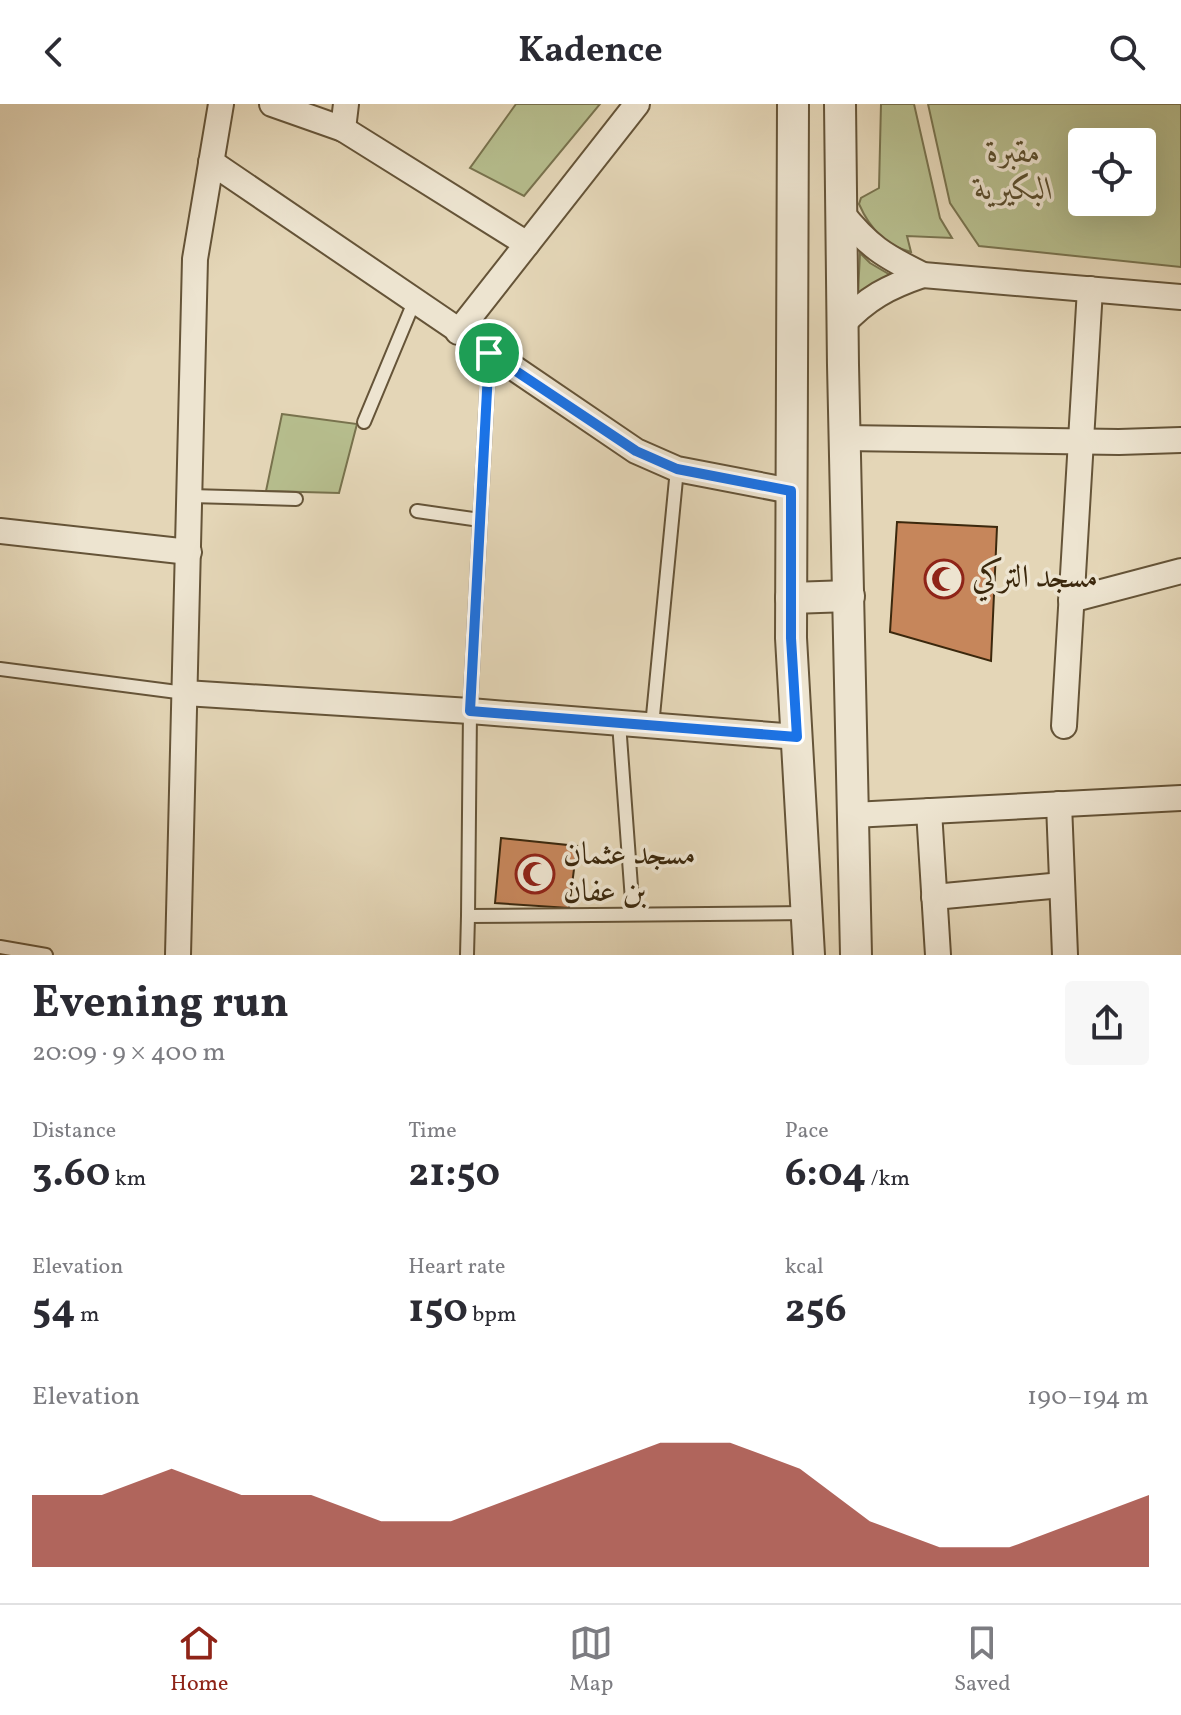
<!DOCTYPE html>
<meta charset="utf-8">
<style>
body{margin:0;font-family:Vollkorn,Amiri,serif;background:#f7f7f7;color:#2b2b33;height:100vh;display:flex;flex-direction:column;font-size:30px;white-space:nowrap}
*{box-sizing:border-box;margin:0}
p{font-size:26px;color:#7c7c81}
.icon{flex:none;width:44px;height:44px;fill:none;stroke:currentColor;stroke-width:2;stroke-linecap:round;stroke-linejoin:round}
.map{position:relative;height:851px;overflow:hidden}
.details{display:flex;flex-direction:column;background:#fff;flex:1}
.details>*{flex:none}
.controls{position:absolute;left:1068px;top:24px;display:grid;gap:16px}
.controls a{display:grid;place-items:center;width:88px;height:88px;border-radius:8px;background:#fff;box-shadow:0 8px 32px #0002;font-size:40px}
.pin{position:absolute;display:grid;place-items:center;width:68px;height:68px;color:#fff;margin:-34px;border:4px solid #fff;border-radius:50%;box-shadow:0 2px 8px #0007}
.round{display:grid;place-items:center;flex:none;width:84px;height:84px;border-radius:8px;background:#f7f7f7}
.overview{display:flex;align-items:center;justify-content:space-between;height:136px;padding:0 32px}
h1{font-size:44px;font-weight:700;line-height:60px}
.figures{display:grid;grid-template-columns:repeat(3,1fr);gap:12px;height:136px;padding:8px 32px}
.figures div{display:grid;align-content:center}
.figures b{font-size:40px;font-weight:700}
.figures small{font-size:22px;font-weight:400}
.figures p{font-size:22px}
.chart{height:224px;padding:16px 32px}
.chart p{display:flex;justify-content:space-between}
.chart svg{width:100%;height:144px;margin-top:8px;fill:#8f2418;opacity:.7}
header{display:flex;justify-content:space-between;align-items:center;height:104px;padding:0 32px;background:#fff;font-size:36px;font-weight:700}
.menu{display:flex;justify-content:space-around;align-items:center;height:112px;border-top:2px solid #e1e1e2;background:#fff;font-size:22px;color:#7c7c81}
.menu a{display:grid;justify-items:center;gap:4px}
.menu .on{color:#8f2418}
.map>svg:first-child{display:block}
.green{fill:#b6bd8d;stroke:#78724d;stroke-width:2;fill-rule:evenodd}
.building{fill:#c6865b;stroke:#3b280d;stroke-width:2}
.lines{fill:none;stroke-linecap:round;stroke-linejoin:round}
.service-casing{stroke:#655438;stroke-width:16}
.minor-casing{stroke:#655438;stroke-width:28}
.tertiary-casing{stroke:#655438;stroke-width:34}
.service{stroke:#ede4d0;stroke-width:12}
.minor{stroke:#ede4d0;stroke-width:24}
.tertiary{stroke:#ede4d0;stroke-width:30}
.route-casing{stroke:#fff;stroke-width:16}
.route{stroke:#1a73e8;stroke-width:10}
.labels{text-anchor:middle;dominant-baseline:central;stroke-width:7;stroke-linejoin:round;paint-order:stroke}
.park-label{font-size:32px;font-style:italic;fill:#5a4d2d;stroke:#ede4d0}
.poi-label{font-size:32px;fill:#3b280d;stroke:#ede4d0;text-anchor:start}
</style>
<header><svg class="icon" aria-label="back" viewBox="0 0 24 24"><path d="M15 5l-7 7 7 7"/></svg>Kadence<svg class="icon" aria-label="search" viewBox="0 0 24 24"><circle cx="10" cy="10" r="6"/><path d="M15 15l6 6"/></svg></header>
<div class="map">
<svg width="1181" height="851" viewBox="0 0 1181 851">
<rect width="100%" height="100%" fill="#e4d6b7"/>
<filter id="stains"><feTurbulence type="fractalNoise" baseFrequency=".0025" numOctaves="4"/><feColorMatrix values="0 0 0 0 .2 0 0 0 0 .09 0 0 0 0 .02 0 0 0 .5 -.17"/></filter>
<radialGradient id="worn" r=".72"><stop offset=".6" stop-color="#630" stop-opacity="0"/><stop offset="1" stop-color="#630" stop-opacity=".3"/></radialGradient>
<!-- green -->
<g class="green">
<polygon points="516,0 600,0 524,92 470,64"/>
<path d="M881,0H914L940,114L952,134L907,132L911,148C885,142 869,123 859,100L861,94L879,84Z"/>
<path d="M928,0H1181V163L979,142L950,99ZM1082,38H1142V98H1082Z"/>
<polygon points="860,149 870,159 892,172 858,189"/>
<polygon points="282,310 357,320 339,389 266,387"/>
</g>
<!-- building -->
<g class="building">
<polygon points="897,418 997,423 991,557 890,528"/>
<polygon points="501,734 577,742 569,804 495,799"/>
</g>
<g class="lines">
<defs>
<g id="service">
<polyline points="489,249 470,607 468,812 807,809"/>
<polyline points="364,318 414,198"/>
<polyline points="190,392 296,395"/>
<polyline points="417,407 480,416"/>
<polyline points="0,565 185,589"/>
<polyline points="619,619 633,810"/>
<polyline points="652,622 677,365"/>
<polyline points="0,843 46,851"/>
<polyline points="467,851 468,812"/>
</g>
<g id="minor">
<polyline points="272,0 343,25 527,140"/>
<polyline points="343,25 346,0"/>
<polyline points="211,58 636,347 677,365 791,387"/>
<path d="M841,108C868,142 884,152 923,171L1181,193"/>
<path d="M842,221C867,194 888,183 923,171"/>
<polyline points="458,228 637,0"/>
<polyline points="844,334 1119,338 1181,336"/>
<polyline points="0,427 189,448"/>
<polyline points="1071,496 1181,467"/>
<polyline points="185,589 470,607 797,633"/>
<polyline points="1064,622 1090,185"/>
<polyline points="1059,700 1065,851"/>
<polyline points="929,707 938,851"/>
<polyline points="853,711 1181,694"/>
<polyline points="934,793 1062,781"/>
<polyline points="178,851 195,155 221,0"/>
</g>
<g id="tertiary">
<polyline points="793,0 791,534 809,851"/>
<polyline points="840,0 843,261 856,851"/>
<polyline points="791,494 849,492"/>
</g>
</defs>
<!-- service casing -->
<use href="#service" class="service-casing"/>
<!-- minor casing -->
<use href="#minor" class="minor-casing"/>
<!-- tertiary casing -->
<use href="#tertiary" class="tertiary-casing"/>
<!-- service -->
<use href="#service" class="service"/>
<!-- minor -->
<use href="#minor" class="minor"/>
<!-- tertiary -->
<use href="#tertiary" class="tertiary"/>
</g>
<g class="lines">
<defs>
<polygon id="route" points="489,249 636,347 677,365 791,387 791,534 797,633 470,607"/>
</defs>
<!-- route casing -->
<use href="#route" class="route-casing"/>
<!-- route -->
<use href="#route" class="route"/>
</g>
<!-- icons -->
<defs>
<symbol id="mosque-ring" viewBox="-11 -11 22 22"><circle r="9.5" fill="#ede4d0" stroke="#8f2418" stroke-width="1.5"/><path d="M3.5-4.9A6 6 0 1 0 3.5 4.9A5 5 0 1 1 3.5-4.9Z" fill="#8f2418"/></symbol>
</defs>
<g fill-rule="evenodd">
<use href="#mosque-ring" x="922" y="453" width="44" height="44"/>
<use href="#mosque-ring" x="513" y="748" width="44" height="44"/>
</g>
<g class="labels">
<!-- park labels -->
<g class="park-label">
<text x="1014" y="50">مقبرة<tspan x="1014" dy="37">البكيرية</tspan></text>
</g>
<!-- poi labels -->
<g class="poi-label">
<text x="972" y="475">مسجد التركي</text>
<text x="563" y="752">مسجد عثمان<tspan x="563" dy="37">بن عفان</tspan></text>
</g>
</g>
<rect width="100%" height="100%" filter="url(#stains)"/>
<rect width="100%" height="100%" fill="url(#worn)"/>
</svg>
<div class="controls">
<a><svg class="icon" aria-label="locate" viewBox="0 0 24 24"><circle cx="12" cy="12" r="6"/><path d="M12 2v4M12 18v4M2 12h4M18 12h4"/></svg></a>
</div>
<div class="pin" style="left:489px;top:249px;background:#1e9e55"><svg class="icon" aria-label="arrive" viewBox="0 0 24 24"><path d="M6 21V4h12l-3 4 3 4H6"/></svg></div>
</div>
<section class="details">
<div class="overview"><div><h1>Evening run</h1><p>20:09 · 9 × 400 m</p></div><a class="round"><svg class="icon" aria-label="share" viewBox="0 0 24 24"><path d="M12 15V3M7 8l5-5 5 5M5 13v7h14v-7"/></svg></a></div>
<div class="figures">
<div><p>Distance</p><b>3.60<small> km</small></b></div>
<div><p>Time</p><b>21:50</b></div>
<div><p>Pace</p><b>6:04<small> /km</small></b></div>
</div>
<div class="figures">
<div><p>Elevation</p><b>54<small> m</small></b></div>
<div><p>Heart rate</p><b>150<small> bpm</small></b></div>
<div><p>kcal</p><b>256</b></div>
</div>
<div class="chart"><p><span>Elevation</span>190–194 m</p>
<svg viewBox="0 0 160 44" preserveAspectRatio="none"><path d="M0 44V22L10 22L20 14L30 22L40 22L50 30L60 30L70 22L80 14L90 6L100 6L110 14L120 30L130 38L140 38L150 30L160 22V44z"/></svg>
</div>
</section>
<nav class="menu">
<a class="on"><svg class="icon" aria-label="home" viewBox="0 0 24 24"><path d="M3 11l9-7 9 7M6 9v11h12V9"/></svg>Home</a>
<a><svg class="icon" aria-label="map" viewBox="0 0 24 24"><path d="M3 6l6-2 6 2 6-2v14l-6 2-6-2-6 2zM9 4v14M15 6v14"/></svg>Map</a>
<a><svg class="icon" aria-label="saved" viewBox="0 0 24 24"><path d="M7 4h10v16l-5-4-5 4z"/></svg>Saved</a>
</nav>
